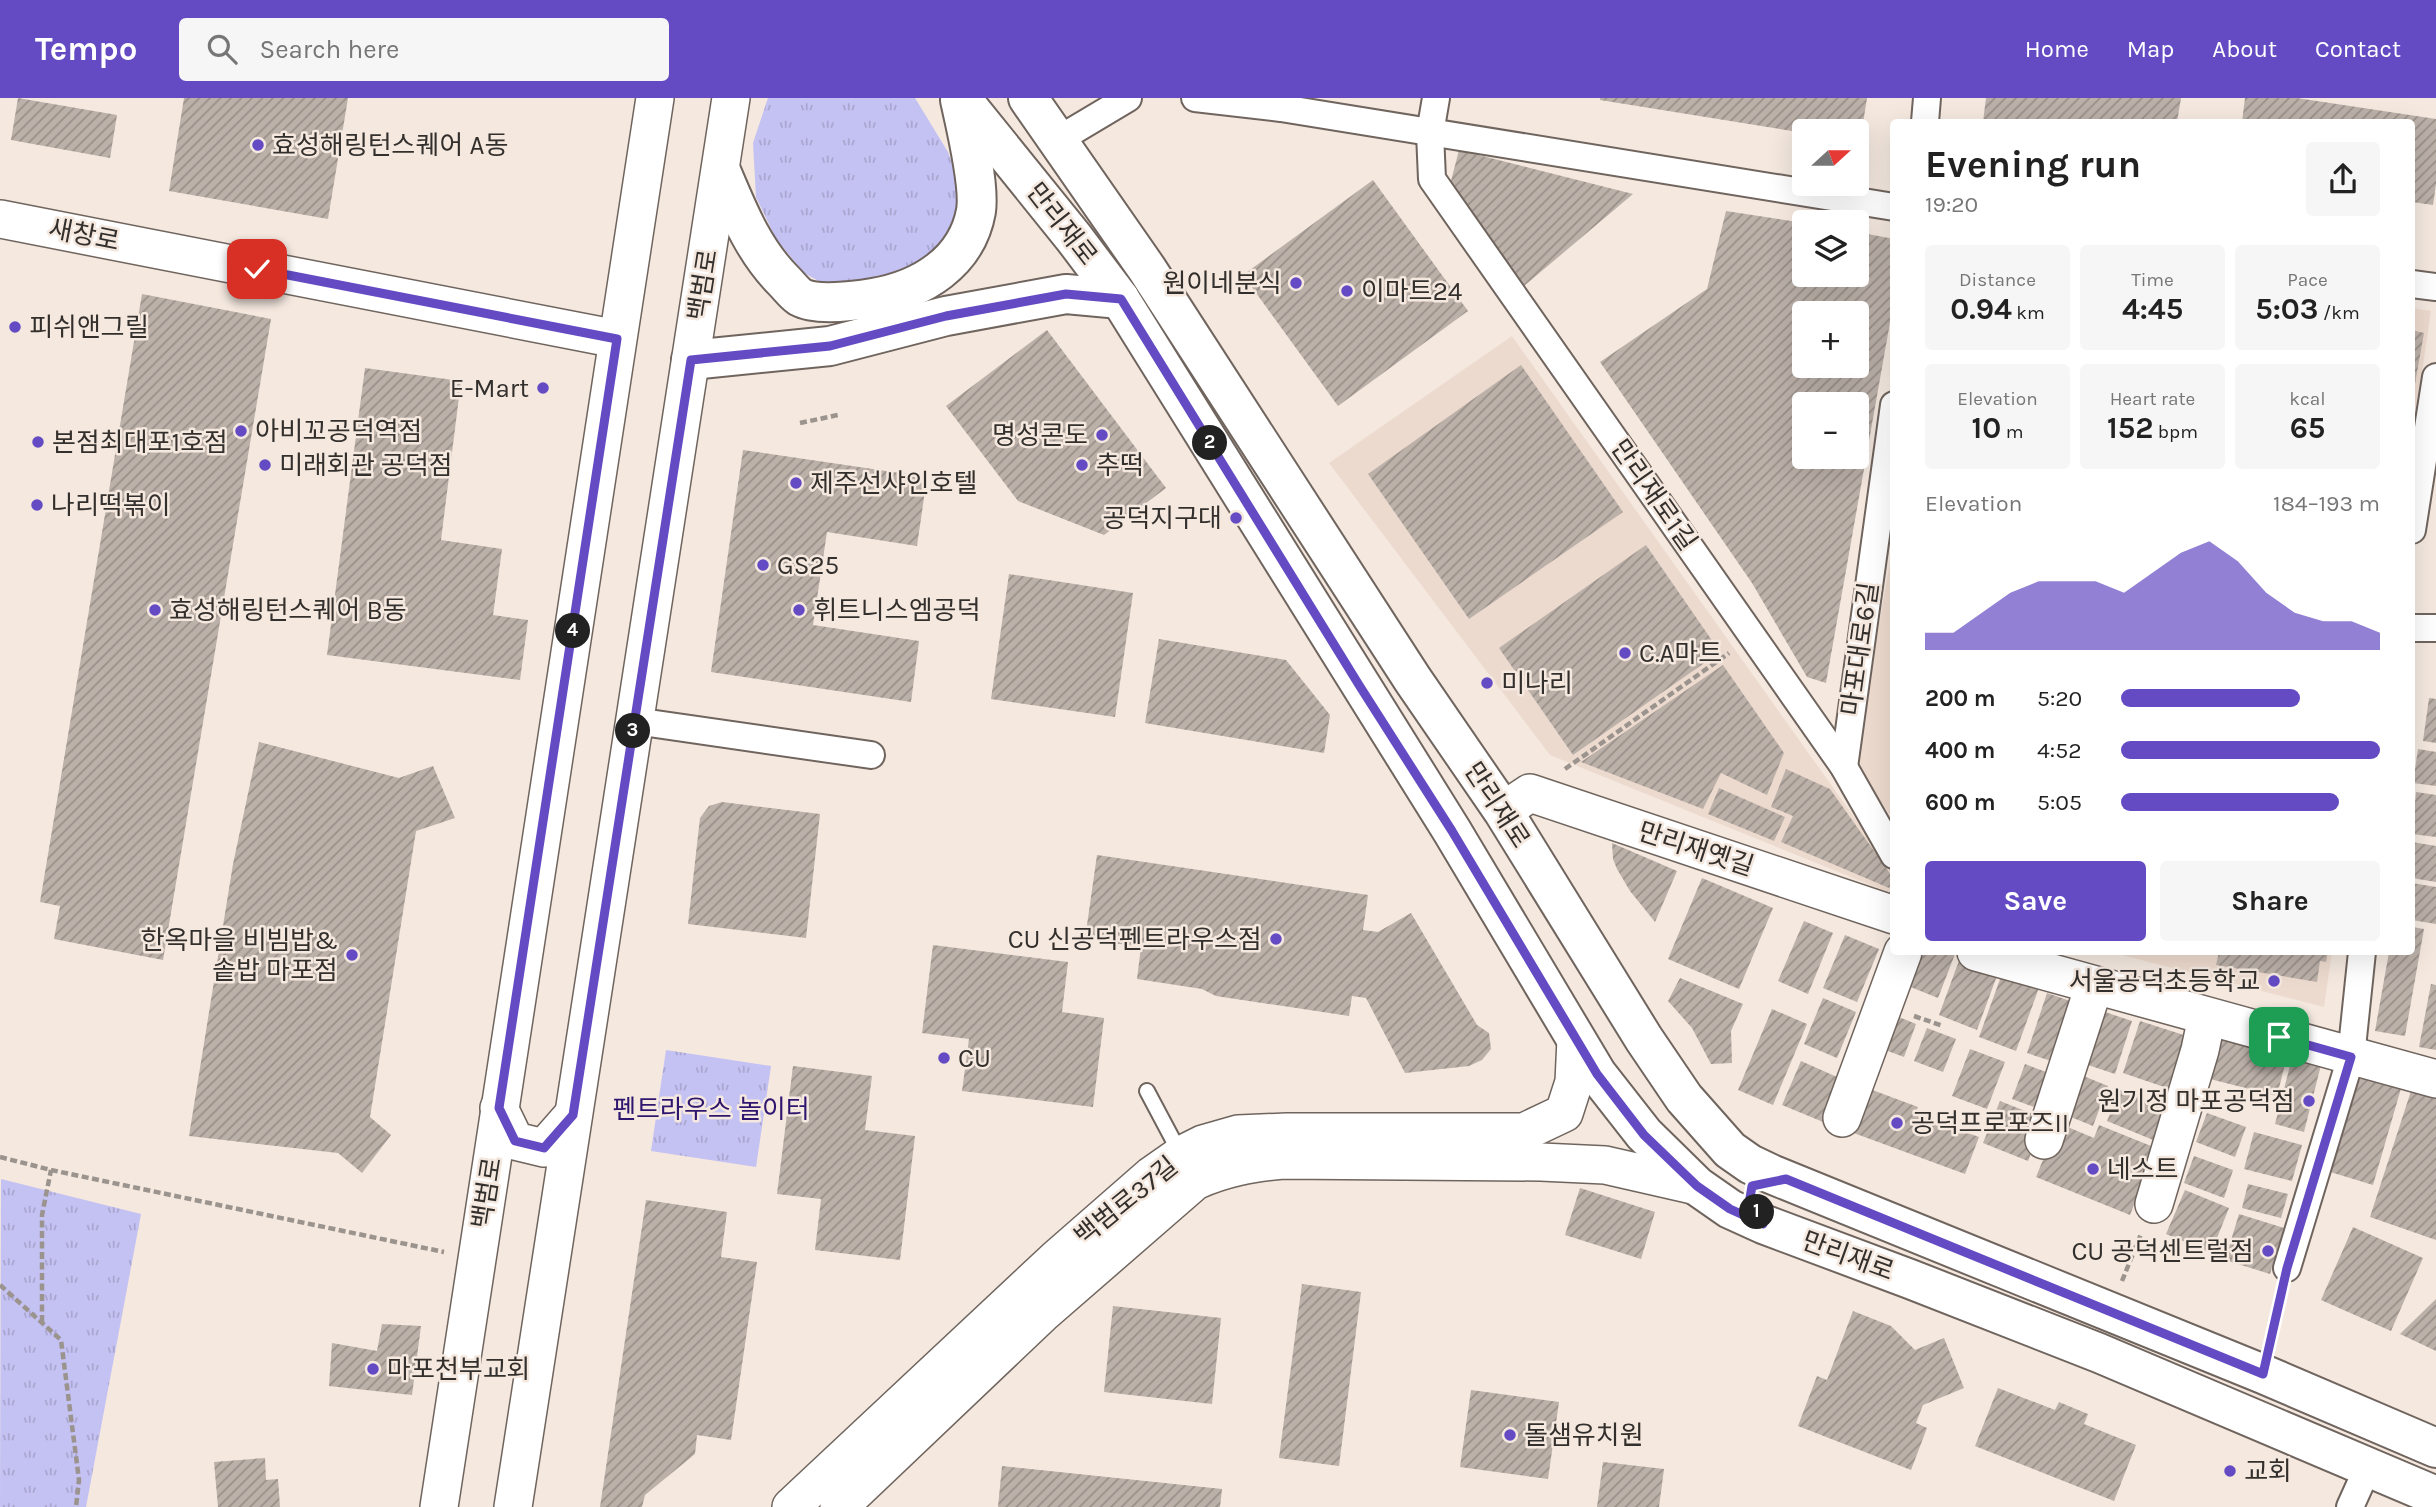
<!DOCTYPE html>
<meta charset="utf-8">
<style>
body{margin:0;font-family:Karla,"Noto Sans KR",sans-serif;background:#f6f6f6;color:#222;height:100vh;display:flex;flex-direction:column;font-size:26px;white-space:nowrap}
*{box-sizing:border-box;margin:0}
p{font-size:23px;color:#767676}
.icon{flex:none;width:38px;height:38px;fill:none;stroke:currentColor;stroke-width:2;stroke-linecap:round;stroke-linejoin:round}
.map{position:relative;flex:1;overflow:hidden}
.panel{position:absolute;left:1890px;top:21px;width:525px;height:836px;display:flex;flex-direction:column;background:#fff;border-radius:7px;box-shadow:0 7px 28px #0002}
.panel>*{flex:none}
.needle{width:46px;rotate:69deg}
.tools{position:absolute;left:1792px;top:21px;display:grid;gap:14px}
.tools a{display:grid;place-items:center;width:77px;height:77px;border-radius:7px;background:#fff;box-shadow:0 7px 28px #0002;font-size:35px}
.pin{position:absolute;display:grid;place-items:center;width:60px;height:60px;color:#fff;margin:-30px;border-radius:14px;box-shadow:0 4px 10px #0006}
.km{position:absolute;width:35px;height:35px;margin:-18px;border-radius:50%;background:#222;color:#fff;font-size:19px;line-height:35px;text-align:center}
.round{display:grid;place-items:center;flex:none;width:74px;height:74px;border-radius:7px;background:#f6f6f6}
.head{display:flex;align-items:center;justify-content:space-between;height:119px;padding:0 35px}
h1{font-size:38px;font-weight:700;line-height:52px}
.stats{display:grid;grid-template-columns:repeat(3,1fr);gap:10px;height:119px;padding:7px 35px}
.stats div{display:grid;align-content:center;border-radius:7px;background:#f6f6f6;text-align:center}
.stats b{font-size:30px;font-weight:700}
.stats small{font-size:19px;font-weight:400}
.stats p{font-size:19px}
.chart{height:196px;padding:14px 35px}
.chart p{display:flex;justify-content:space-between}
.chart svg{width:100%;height:126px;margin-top:7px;fill:#644bc4;opacity:.7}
.button{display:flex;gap:14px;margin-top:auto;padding:14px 35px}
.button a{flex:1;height:80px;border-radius:7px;background:#644bc4;color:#fff;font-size:28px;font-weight:700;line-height:80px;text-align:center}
.button a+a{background:#f6f6f6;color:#222}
ul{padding:0 35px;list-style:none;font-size:23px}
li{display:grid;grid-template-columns:112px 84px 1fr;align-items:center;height:52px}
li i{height:18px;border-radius:9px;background:#644bc4}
header{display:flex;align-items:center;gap:42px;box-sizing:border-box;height:98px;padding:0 35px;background:#644bc4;color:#fff}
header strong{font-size:33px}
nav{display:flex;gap:38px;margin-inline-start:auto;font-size:24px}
.search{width:490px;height:63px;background:#f6f6f6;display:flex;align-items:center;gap:18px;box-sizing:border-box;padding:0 24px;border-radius:7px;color:#767676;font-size:26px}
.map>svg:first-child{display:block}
.built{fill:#eddace}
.grass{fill:url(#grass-tufts)}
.building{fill:url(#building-hatch);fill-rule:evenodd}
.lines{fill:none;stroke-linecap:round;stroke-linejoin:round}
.lane-casing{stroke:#70655e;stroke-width:18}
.street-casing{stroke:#70655e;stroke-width:30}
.secondary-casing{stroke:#70655e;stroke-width:40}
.primary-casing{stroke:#70655e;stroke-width:42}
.path{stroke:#9b938d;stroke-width:4.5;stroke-dasharray:7 3.5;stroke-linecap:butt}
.lane{stroke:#fff;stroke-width:14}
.street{stroke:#fff;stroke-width:26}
.secondary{stroke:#fff;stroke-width:37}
.primary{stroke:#fff;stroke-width:38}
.route-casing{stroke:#fff;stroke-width:14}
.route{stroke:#644bc4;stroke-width:9}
.poi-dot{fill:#644bc4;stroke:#f4e8df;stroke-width:2.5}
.labels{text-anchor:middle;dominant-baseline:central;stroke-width:5;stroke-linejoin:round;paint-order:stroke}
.poi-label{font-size:26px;fill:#332f2c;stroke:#f4e8df;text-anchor:start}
.street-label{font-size:26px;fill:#332f2c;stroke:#f4e8df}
.park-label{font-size:26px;fill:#2e156e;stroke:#f4e8df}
</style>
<header>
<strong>Tempo</strong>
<div class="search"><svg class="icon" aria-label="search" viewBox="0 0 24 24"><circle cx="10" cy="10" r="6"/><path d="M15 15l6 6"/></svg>Search here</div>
<nav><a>Home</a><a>Map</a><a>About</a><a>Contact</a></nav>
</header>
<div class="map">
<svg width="2436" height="1409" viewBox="0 0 2436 1409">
<defs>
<pattern id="grass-tufts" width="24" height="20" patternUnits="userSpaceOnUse" patternTransform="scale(1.75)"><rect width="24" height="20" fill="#c4c1f3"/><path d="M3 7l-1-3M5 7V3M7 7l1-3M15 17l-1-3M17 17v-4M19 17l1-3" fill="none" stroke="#a9a6d0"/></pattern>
<pattern id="building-hatch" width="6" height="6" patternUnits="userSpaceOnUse" patternTransform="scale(1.75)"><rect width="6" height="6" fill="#bcb1a9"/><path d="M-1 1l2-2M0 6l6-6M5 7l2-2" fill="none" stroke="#99908a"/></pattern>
</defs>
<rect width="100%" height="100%" fill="#f4e8df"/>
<!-- built -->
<g class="built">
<polygon points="2412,210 2431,213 2412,341"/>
<polygon points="1512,238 1893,774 1893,796 1550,657 1329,365"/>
<polygon points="1893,447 1893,722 1855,663"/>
<polygon points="2110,854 2332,854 2324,909"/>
</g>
<!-- grass -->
<g class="grass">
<polygon points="768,0 915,0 948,54 962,93 962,127 918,177 835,192 804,175 776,141 756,99 753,45"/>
<polygon points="666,952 771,968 756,1069 651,1053"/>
<polygon points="1,1081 141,1116 86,1409 0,1409"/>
</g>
<!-- building -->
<g class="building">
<polygon points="18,0 117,17 110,60 11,42"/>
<polygon points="184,0 348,0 328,121 169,93"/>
<polygon points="1600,0 1867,0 1860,44 1857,43 1857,33 1804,33 1804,35 1600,2"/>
<polygon points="1986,0 2181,0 2177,24 1983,24"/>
<polygon points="2245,0 2297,0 2436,21 2436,86 2433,107 2412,104 2412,24 2242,24"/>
<polygon points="1459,52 1633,96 1524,188 1450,87"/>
<polygon points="1373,82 1468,213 1338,308 1243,177"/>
<path d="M1726,113L1804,125V177H1857V134L1894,141V202L1826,585L1807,579L1752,485L1600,264L1707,191ZM1804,215H1857V268H1804ZM1804,306H1857V359H1804Z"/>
<polygon points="142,196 271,221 163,862 54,841 60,808 40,804"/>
<polygon points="1047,232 1166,390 1104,437 1018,403 946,308"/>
<polygon points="2412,232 2424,235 2413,297 2412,297"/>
<polygon points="1521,267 1623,414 1469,521 1368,376"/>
<polygon points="365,270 461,283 441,442 502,451 493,517 528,522 520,582 327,557"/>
<polygon points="743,352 927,379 917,448 827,434 813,527 919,543 911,604 711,574"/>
<polygon points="1646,447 1720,554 1573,657 1499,550"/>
<polygon points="1009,476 1133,495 1115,619 991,601"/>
<polygon points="1159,541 1286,562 1330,617 1324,655 1145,625"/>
<polygon points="1723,567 1784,655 1767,697 1721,675 1703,711 1581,664"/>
<polygon points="2429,600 2436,601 2436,645 2423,643"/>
<polygon points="259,644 399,680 433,668 455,720 416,733 370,1019 391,1037 362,1075 338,1055 189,1038 233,766"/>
<polygon points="2418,651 2436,654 2436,688 2413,685"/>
<polygon points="1786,671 1830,691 1894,781 1889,790 1781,744 1793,718 1771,709"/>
<polygon points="1719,690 1785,719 1774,743 1708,716"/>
<polygon points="2416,694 2436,697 2436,739 2412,736"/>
<polygon points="722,704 820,716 806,840 688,826 700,720 709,708"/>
<polygon points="2412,744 2436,748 2436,784 2412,780"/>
<polygon points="1612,745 1677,773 1655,824 1630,793 1617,771 1613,761"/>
<polygon points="1097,757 1368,797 1363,832 1378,834 1411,815 1477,927 1489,935 1491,951 1482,962 1469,968 1405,975 1366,900 1352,898 1349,918 1216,898 1202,891 1137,881 1141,849 1085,841"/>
<polygon points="1702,780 1773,810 1739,891 1668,861"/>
<polygon points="2412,785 2436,789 2436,826 2412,822"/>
<polygon points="1804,823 1833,835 1808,896 1778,883"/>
<polygon points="2412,829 2424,831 2405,938 2375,933 2389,854 2412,854"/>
<polygon points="1845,837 1879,851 1857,904 1823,890"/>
<polygon points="933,847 1068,864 1062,914 1104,920 1093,1009 962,993 969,941 922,935"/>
<polygon points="1909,854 1955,856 1938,900 1898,884"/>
<polygon points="2219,854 2328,854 2326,864 2320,863 2317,884 2216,867"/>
<polygon points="1960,860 1998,875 1977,932 1939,917"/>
<polygon points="2003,873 2040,887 2016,953 1979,939"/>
<polygon points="1680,880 1743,906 1731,933 1732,965 1711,966 1692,930 1668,903"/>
<polygon points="2431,886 2436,887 2436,952 2419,949"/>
<polygon points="2047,895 2082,907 2063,967 2027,955"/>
<polygon points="1823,900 1856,914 1837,960 1804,946"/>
<polygon points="1772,911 1807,926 1773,1007 1738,992"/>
<polygon points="2096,911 2132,923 2115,976 2079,964"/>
<polygon points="1889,915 1916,926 1904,959 1877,949"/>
<polygon points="2140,923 2190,939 2173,992 2123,975"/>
<polygon points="1927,930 1956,941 1943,974 1914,963"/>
<polygon points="2218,936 2288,954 2277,998 2206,980"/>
<polygon points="1970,951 2005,964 1987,1011 1952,998"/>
<polygon points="2292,960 2321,967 2304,1034 2275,1026"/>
<polygon points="1801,963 1846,983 1828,1026 1782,1007"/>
<polygon points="2025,966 2054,977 2042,1012 2012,1001"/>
<polygon points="793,968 872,978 865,1032 915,1038 900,1162 815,1152 821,1101 777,1096"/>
<polygon points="2356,973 2402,987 2373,1087 2327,1073"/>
<polygon points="2076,975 2108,988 2093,1028 2061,1015"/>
<polygon points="1867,990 1918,1009 1915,1016 1979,1039 1965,1076 1851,1034"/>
<polygon points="2120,992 2171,1012 2158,1044 2107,1023"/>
<polygon points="2411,993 2436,1001 2436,1142 2370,1119"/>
<polygon points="2000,1003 2045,1021 2028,1063 1983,1045"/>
<polygon points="2207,1015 2246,1029 2235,1059 2196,1044"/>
<polygon points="2058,1025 2094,1040 2099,1027 2156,1050 2130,1117 2036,1079"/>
<polygon points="2254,1034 2302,1047 2292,1083 2244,1071"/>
<polygon points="2194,1058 2233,1072 2224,1100 2184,1085"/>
<polygon points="2248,1086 2288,1096 2281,1120 2242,1110"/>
<polygon points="1580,1090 1655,1114 1641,1161 1565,1137"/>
<polygon points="2185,1092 2229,1110 2211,1155 2166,1136"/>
<polygon points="646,1102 727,1114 721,1159 757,1164 731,1342 697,1337 695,1356 645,1397 642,1409 600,1409"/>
<polygon points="2239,1116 2284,1130 2270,1176 2225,1162"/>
<polygon points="2353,1129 2423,1160 2391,1233 2321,1202"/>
<polygon points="1302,1186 1361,1194 1339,1368 1279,1360"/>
<polygon points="2436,1201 2436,1253 2400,1236"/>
<polygon points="1113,1208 1221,1220 1212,1306 1104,1294"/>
<polygon points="1853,1213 1891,1228 1915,1252 1944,1240 1964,1290 1923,1307 1916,1325 1927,1330 1911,1372 1798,1328 1817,1278 1827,1282"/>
<polygon points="382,1226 421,1228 412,1297 329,1288 332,1245 377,1253"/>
<polygon points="1998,1290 2055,1312 2059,1304 2088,1316 2084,1326 2136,1347 2114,1403 1975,1348"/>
<polygon points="1471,1292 1559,1304 1548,1381 1460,1369"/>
<polygon points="265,1360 266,1382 278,1381 280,1409 218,1409 214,1364"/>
<polygon points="1603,1364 1664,1371 1659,1409 1597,1409"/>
<polygon points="1002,1368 1222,1391 1220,1409 998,1409"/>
</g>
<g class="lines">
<defs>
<polyline id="lane" points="1147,993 1181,1057"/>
<g id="street">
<polyline points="1195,0 1281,10 1894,109"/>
<polyline points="1436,0 1430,35 1432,81 1844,669 1894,757"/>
<polyline points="1925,24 1927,0"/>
<polyline points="1056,43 1128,0"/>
<polyline points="2412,186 2436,189"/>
<polyline points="2412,432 2436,279"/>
<polyline points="2412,530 2436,530"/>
<polyline points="635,623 871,657"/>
<polyline points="1844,669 1894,307"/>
<polyline points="2287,1170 2351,959 2362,854"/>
<polyline points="2350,1409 2368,1369"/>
</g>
<g id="secondary">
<polyline points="0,121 617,241"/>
<polyline points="1503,713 1530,695 1894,817"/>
<polyline points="1976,854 2436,981"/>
<polyline points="499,1010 515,1043 544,1050 573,1017"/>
<polyline points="1842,1020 1903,854"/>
<polyline points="2044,1042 2094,888"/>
<polyline points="2154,1106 2200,952 2207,919"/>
<polyline points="439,1409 655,0"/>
<polyline points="513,1409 731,0"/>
<polyline points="791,1409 1056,1161 1151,1078 1181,1057 1203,1046 1238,1036 1287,1034 1524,1034 1564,1015 1574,984 1576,941"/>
<path d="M839,1409L1042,1216L1195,1083C1224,1070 1251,1065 1283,1062L1541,1064L1605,1067L1697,1088"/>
</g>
<g id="primary">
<polyline points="961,0 1074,140 1120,201 1452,733 1597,976 1644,1036 1697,1088 1730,1111 1763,1126 1910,1181 2099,1255 2436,1398"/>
<polyline points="1028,0 1147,171 1413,582 1503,713 1644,941 1684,1000 1730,1052 1750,1066 1771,1076 2263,1276 2436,1350"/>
<path d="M721,73C738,113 753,152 784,183C789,188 794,195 800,199C816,208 855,203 873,200C922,192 967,164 976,113C980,87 966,29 960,2"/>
<polyline points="691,262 830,248 946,218 1066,196 1120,201"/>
</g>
</defs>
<!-- lane casing -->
<use href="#lane" class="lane-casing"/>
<!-- street casing -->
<use href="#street" class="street-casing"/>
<!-- secondary casing -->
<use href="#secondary" class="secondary-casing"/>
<!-- primary casing -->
<use href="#primary" class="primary-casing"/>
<!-- path -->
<g class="path">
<polyline points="800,325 838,317"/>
<polyline points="1565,671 1729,555"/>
<polyline points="1914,918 1943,928"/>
<polyline points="0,1059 51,1072 444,1154"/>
<polyline points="2122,1183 2141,1136"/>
<polyline points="0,1187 61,1242 79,1382 76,1409"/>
<polyline points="42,1224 42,1117 51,1072"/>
<polyline points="2271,1241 2280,1199"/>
</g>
<!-- lane -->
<use href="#lane" class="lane"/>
<!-- street -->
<use href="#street" class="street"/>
<!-- secondary -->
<use href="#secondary" class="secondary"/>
<!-- primary -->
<use href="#primary" class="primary"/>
</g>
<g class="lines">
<defs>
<polyline id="route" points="257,171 617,241 499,1010 515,1043 544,1050 573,1017 691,262 830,248 946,218 1066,196 1121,201 1359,587 1452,733 1597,976 1644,1037 1697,1088 1730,1111 1763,1126 1750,1100 1752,1088 1786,1081 2263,1276 2287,1170 2351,959 2279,939"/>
</defs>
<!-- route casing -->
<use href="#route" class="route-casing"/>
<!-- route -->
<use href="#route" class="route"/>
</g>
<!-- markers -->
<g class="poi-dot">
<circle cx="258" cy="47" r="7"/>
<circle cx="1296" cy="185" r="7"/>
<circle cx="1347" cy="193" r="7"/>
<circle cx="15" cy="229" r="7"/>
<circle cx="543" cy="290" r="7"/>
<circle cx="241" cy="333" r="7"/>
<circle cx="1102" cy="337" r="7"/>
<circle cx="38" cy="344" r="7"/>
<circle cx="265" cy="367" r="7"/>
<circle cx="1082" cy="367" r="7"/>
<circle cx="796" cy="385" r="7"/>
<circle cx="37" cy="407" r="7"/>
<circle cx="1236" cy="420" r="7"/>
<circle cx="763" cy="467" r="7"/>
<circle cx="155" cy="512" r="7"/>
<circle cx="799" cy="512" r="7"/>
<circle cx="1625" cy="555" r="7"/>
<circle cx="1487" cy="585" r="7"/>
<circle cx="1276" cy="841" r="7"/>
<circle cx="352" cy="857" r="7"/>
<circle cx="2274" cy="883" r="7"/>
<circle cx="944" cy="960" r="7"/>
<circle cx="2309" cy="1003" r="7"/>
<circle cx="1897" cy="1025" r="7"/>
<circle cx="2093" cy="1071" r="7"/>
<circle cx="2268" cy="1153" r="7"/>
<circle cx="373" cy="1271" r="7"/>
<circle cx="1510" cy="1337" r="7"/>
<circle cx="2230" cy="1373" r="7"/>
</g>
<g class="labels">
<!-- poi labels -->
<g class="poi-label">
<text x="272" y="47">효성해링턴스퀘어 A동</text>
<text x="1282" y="185" text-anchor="end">원이네분식</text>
<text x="1361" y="193">이마트24</text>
<text x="29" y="229">피쉬앤그릴</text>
<text x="529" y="290" text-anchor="end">E-Mart</text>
<text x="255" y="333">아비꼬공덕역점</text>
<text x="1088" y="337" text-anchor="end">명성콘도</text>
<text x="52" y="344">본점최대포1호점</text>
<text x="279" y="367">미래회관 공덕점</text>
<text x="1096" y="367">추떡</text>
<text x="810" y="385">제주선샤인호텔</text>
<text x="51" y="407">나리떡볶이</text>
<text x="1222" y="420" text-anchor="end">공덕지구대</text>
<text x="777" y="467">GS25</text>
<text x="169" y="512">효성해링턴스퀘어 B동</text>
<text x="813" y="512">휘트니스엠공덕</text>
<text x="1639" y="555">C.A마트</text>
<text x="1501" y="585">미나리</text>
<text x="1262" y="841" text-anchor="end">CU 신공덕펜트라우스점</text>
<text x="338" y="842" text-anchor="end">한옥마을 비빔밥&amp;<tspan x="338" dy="30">솥밥 마포점</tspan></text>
<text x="2260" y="883" text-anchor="end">서울공덕초등학교</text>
<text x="958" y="960">CU</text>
<text x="2295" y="1003" text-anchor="end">원기정 마포공덕점</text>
<text x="1911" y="1025">공덕프로포즈II</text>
<text x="2107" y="1071">네스트</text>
<text x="2254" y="1153" text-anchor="end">CU 공덕센트럴점</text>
<text x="387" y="1271">마포천부교회</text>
<text x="1524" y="1337">돌샘유치원</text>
<text x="2244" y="1373">교회</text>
</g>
<!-- street labels -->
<g class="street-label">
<text transform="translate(1062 126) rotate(52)">만리재로</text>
<text transform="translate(84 137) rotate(11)">새창로</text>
<text transform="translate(703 187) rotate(-81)">백범로</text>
<text transform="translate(1654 397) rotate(55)">만리재로1길</text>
<text transform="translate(1860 551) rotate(-82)">마포대로6길</text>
<text transform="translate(1497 707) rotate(57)">만리재로</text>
<text transform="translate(1696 751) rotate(18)">만리재옛길</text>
<text transform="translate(487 1095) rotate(-81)">백범로</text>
<text transform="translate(1126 1103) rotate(-39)">백범로37길</text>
<text transform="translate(1848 1158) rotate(20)">만리재로</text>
</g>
<!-- park labels -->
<g class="park-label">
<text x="711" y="1011">펜트라우스 놀이터</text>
</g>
</g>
</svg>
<div class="tools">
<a><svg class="needle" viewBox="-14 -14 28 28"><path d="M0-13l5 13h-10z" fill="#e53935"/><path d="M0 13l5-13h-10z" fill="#767676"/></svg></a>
<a><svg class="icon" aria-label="layers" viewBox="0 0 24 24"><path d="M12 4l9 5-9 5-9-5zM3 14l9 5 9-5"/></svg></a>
<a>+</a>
<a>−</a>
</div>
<div class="pin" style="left:2279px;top:939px;background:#1e9e55"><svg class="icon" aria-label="arrive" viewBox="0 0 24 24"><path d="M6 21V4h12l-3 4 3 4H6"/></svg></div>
<div class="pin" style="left:257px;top:171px;background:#d93025"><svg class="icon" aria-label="check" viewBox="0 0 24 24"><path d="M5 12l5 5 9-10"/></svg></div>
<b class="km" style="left:1757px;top:1114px">1</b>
<b class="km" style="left:1210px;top:345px">2</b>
<b class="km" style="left:633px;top:633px">3</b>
<b class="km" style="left:573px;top:533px">4</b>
<section class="panel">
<div class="head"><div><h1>Evening run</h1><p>19:20</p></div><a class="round"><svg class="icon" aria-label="share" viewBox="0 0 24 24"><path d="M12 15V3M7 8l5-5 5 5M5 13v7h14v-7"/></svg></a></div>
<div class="stats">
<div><p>Distance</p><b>0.94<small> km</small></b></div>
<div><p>Time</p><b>4:45</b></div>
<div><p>Pace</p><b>5:03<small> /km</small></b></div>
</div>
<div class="stats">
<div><p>Elevation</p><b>10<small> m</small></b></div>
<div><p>Heart rate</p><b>152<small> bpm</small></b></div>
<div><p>kcal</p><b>65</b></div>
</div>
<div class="chart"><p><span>Elevation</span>184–193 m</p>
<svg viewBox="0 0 160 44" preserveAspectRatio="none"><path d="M0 44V38L10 38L20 31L30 24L40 20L50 20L60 20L70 24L80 17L90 10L100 6L110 13L120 24L130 31L140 34L150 34L160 38V44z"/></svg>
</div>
<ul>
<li><b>200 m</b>5:20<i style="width:69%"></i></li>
<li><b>400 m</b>4:52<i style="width:100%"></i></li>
<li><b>600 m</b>5:05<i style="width:84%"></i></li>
</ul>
<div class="button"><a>Save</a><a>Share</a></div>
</section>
</div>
